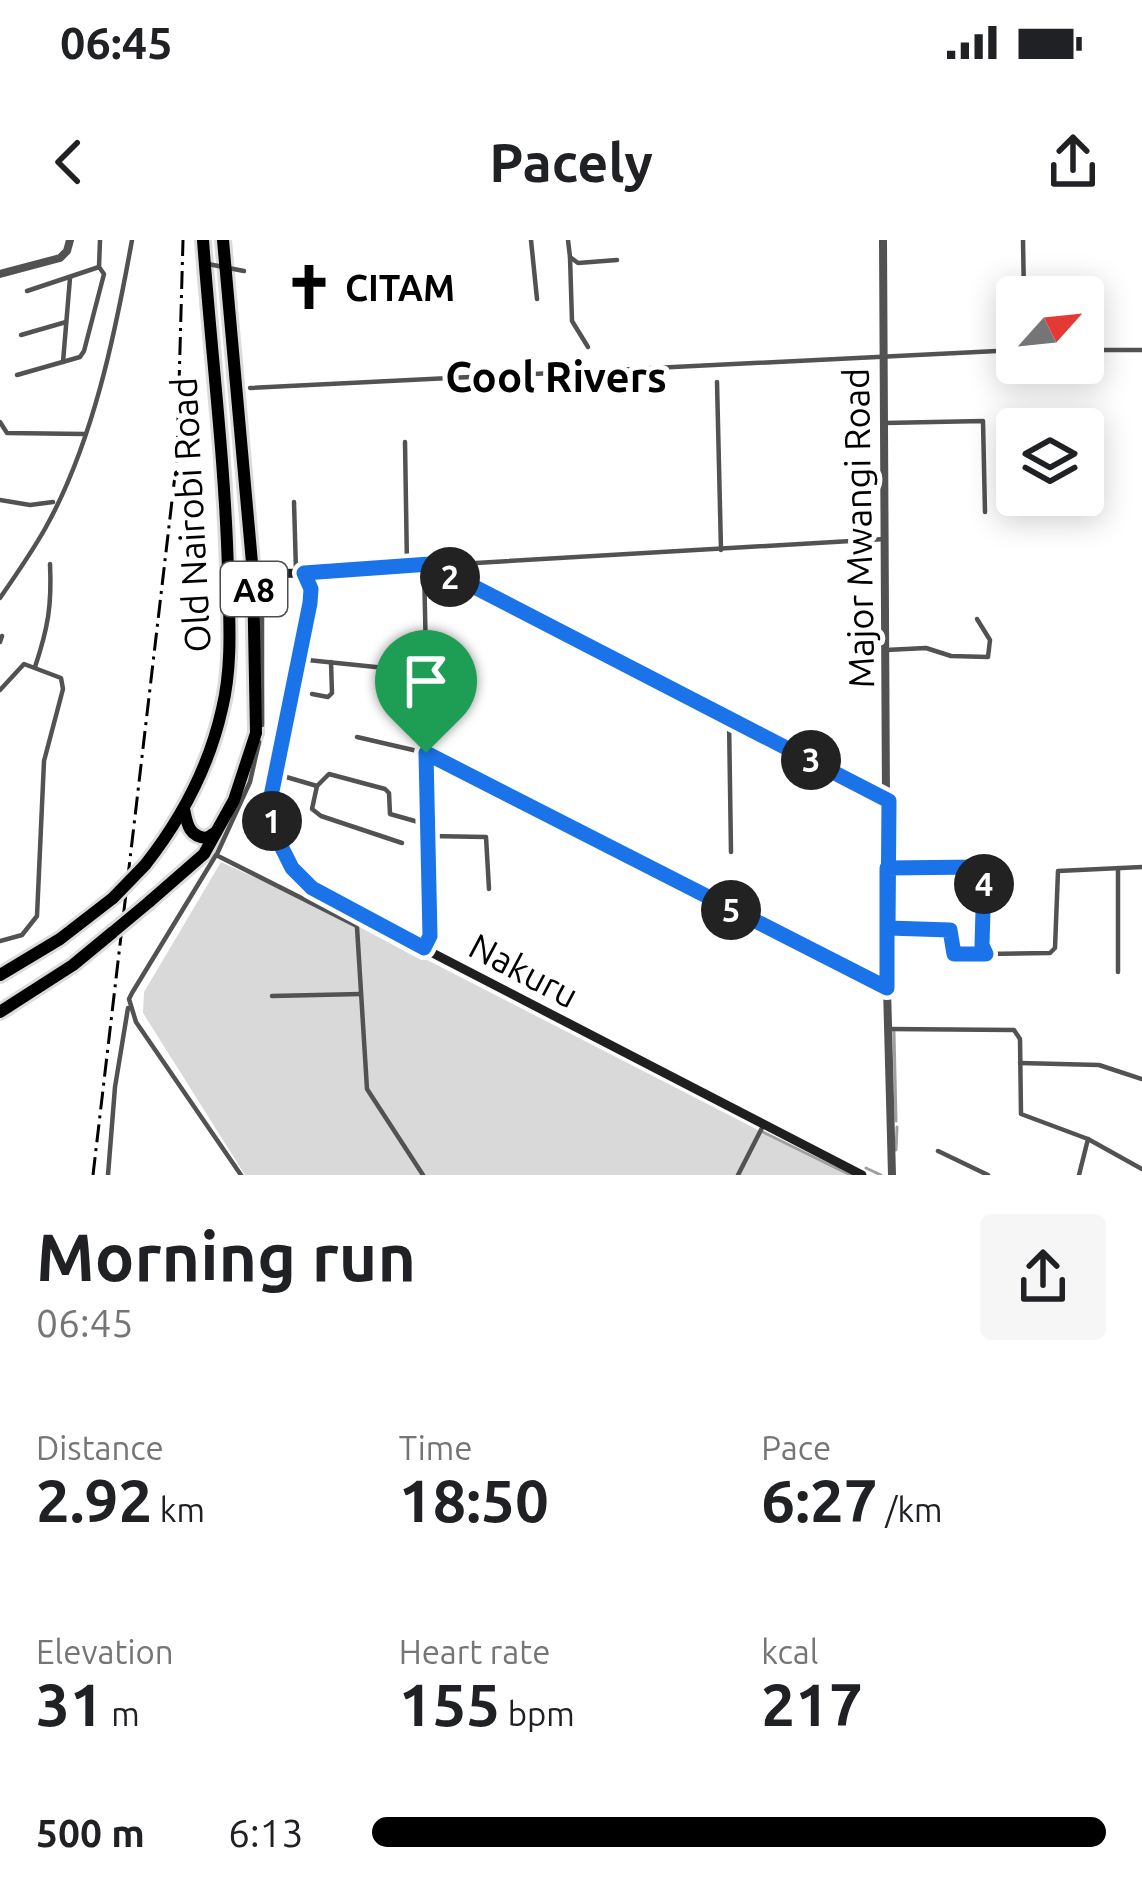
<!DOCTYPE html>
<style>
body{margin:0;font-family:Ubuntu,sans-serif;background:#f6f6f6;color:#202124;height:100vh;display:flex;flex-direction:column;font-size:45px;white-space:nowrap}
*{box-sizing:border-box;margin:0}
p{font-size:39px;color:#757577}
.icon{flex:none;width:66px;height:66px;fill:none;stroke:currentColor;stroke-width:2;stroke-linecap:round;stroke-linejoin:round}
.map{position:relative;height:935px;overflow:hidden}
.panel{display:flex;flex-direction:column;background:#fff;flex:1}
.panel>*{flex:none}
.needle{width:78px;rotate:63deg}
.controls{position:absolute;left:996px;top:36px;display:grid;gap:24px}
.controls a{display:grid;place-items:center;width:108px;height:108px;border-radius:12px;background:#fff;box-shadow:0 6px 30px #0003;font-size:60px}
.pin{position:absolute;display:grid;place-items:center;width:102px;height:102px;color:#fff;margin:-123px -51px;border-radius:50% 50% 50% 0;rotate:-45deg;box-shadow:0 0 12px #0007}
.pin .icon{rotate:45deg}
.km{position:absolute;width:60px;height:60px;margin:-30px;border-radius:50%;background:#222;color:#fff;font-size:33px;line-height:60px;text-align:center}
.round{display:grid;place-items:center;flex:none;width:126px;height:126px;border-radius:12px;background:#f6f6f6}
.headline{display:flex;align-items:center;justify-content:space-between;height:204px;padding:0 36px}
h1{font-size:66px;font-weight:700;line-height:90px}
.metrics{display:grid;grid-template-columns:repeat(3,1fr);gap:18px;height:204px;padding:12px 36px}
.metrics div{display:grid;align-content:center}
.metrics b{font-size:60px;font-weight:700}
.metrics small{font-size:33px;font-weight:400}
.metrics p{font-size:33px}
ul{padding:0 36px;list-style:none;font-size:39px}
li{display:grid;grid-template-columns:192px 144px 1fr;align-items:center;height:90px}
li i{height:30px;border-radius:15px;background:#000}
.status{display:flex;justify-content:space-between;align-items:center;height:84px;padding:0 60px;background:#fff;direction:ltr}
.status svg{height:33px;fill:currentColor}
header{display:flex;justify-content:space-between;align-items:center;height:156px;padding:0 36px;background:#fff;font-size:54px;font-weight:700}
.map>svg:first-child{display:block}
.green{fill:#d9d9d9}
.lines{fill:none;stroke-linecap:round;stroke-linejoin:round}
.stream{stroke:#a0a0a0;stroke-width:3}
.trunk-casing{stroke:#dbdbdb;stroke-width:18}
.minor{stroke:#525252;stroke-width:4.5}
.tertiary{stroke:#525252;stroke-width:8}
.secondary{stroke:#1f1f1f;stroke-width:9}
.trunk{stroke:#000;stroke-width:12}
.rail{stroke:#000;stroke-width:3;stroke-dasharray:18 6 3 6;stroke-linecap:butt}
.trunk-bridge-casing{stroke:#dbdbdb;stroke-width:18;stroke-linecap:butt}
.trunk-bridge{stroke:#000;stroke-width:12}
.route-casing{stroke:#fff;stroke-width:24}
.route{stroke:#1a73e8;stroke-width:15}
.labels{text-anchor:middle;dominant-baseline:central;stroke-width:10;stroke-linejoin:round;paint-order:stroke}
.shield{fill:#fff;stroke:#4c4c4c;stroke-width:3}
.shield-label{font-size:33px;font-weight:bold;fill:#000}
.poi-label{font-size:36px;font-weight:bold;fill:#000;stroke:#fff;text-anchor:start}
.street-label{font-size:36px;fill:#000;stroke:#fff}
.quarter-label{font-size:42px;font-weight:bold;fill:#000;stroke:#fff}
</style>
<div class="status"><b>06:45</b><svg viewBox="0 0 49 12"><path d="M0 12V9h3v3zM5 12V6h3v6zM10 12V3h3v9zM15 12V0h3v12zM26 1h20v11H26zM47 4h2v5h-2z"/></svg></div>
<header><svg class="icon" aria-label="back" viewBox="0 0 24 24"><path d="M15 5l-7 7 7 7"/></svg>Pacely<svg class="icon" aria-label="share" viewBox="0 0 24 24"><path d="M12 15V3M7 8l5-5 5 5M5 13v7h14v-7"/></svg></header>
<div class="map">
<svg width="1142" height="935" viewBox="0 0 1142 935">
<rect width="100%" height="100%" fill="#fff"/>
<!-- green -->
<polygon class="green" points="221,622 355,683 846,935 245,935 143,773 144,752"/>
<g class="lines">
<!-- stream -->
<g class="stream">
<polyline points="894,792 896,881"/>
<polyline points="763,892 850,935"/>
<polyline points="896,910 897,887"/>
<polyline points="866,928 881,935"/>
</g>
<defs>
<g id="trunk">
<path d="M184,569C187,584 189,597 207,598L216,592"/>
<path d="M145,625C182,578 209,527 222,469C233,424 229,377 228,331C225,221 211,110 203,0"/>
<polyline points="149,662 204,614 234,560 256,493 253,334 223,0"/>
<polyline points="0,735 60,699 113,658"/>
<polyline points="0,772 73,725 113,692"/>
</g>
</defs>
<!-- trunk casing -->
<use href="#trunk" class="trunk-casing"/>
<!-- minor -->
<g class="minor">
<polyline points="531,0 537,59"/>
<polyline points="568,0 570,17 578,23 617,20"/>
<polyline points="1023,0 1024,57"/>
<polyline points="570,17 572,81 588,107"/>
<polyline points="208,24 244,31"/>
<polyline points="27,51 99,27"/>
<polyline points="21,95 66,82"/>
<polyline points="1083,110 1142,110"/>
<polyline points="63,122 70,38"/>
<polyline points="17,135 80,117 84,111 104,34 99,27 100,0"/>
<polyline points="717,142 721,310"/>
<polyline points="250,148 1017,110"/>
<polyline points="0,182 7,193 84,194"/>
<polyline points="884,183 983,181 985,272"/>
<polyline points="405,202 407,326"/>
<polyline points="0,260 30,265 53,262"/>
<polyline points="294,262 296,331"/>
<polyline points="430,324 884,558"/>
<polyline points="424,325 431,654 430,696 425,707"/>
<polyline points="304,333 885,299"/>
<path d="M0,358C16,335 32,312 46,287C93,202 115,95 132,0"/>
<polyline points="0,402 2,396"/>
<polyline points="886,410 926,408 951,416 988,417 990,400 977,379"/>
<polyline points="298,419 424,432"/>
<path d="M35,427C48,388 52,365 50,324"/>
<polyline points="0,450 24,424 61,438 63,449 44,521 37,676 22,695 0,701"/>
<polyline points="312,454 328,457 332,453 331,422"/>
<polyline points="729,479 731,612"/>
<polyline points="262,485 262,377"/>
<polyline points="357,497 426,513 887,748"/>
<polyline points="276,534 317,546 329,534 385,549 389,553 390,574 429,585"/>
<polyline points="317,546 312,569 321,576 402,603"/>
<polyline points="429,596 486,597 489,649"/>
<polyline points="217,614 250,542 259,502"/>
<polyline points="888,627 982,629 982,705 986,714 1050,713 1055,708 1058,631 1142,627"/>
<polyline points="1118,628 1118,732"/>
<polyline points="357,687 367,849 423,935"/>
<polyline points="888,688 950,690 954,714 986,714"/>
<polyline points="272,756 361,754"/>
<polyline points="888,789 1014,790 1020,799 1021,874 1088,899 1142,929"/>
<polyline points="1020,823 1099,825 1142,839"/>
<polyline points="938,911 988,935"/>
<polyline points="108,935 115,847 128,768"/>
<polyline points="241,935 136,782 129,759 132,753 216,615 357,686 361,677"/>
<polyline points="738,935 764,884"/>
<polyline points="1079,935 1088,899"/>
</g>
<!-- tertiary -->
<g class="tertiary">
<polyline points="883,0 887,748 892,935"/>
<polyline points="0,34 60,18 67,11 70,0"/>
</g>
<!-- secondary -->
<path class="secondary" d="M253,334L304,333L311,349L270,570C276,611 296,638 330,660L862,935"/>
<!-- trunk -->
<use href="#trunk" class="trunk"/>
<!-- rail -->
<polyline class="rail" points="93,935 177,218 183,0"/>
<defs>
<g id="trunk-bridge">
<polyline points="113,658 145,625"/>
<polyline points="113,692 149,662"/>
</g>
</defs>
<!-- trunk-bridge casing -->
<use href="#trunk-bridge" class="trunk-bridge-casing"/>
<!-- trunk-bridge -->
<use href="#trunk-bridge" class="trunk-bridge"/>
</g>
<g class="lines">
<defs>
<polyline id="route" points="426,513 430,696 424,708 312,648 292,628 276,596 271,556 310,363 311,349 304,333 430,324 889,561 888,688 950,690 954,714 986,714 982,705 984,636 978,627 887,628 887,748 426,513"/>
</defs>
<!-- route casing -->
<use href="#route" class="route-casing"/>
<!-- route -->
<use href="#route" class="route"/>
</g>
<!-- icons -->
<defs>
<symbol id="church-bare" viewBox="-9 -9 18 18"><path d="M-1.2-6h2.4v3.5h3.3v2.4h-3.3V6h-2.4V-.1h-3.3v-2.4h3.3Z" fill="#000" stroke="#fff" stroke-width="2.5" paint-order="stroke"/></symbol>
</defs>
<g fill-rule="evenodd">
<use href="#church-bare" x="276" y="14" width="66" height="66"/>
</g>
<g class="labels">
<!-- shield labels -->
<rect class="shield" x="221" y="322" width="66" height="54" rx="9"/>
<g class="shield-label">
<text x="254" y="349">A8</text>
</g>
<!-- poi labels -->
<g class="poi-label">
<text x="345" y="47">CITAM</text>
</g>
<!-- street labels -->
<g class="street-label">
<text transform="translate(190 275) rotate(-93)">Old Nairobi Road</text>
<text transform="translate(858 288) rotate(-91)">Major Mwangi Road</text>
<text transform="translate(524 730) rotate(28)">Nakuru</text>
</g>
<!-- quarter labels -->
<g class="quarter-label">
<text x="556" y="136">Cool Rivers</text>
</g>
</g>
</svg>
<div class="controls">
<a><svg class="needle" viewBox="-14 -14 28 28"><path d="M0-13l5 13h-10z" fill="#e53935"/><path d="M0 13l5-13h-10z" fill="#757577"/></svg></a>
<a><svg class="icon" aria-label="layers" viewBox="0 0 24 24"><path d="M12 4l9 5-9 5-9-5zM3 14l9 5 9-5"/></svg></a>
</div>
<div class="pin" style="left:426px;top:513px;background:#1e9e55"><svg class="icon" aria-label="arrive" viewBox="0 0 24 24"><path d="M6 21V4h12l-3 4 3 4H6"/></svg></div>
<b class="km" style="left:272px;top:581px">1</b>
<b class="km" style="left:450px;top:337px">2</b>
<b class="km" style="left:811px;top:520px">3</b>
<b class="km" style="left:984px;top:644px">4</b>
<b class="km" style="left:731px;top:670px">5</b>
</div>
<section class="panel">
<div class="headline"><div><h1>Morning run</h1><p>06:45</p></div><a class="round"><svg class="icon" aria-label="share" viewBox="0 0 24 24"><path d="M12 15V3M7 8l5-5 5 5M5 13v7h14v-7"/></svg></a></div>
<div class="metrics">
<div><p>Distance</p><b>2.92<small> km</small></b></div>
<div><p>Time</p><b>18:50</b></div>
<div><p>Pace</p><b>6:27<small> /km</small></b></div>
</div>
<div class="metrics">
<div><p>Elevation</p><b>31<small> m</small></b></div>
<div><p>Heart rate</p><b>155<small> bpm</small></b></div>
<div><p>kcal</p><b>217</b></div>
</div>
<ul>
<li><b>500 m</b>6:13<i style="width:100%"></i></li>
</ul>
</section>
